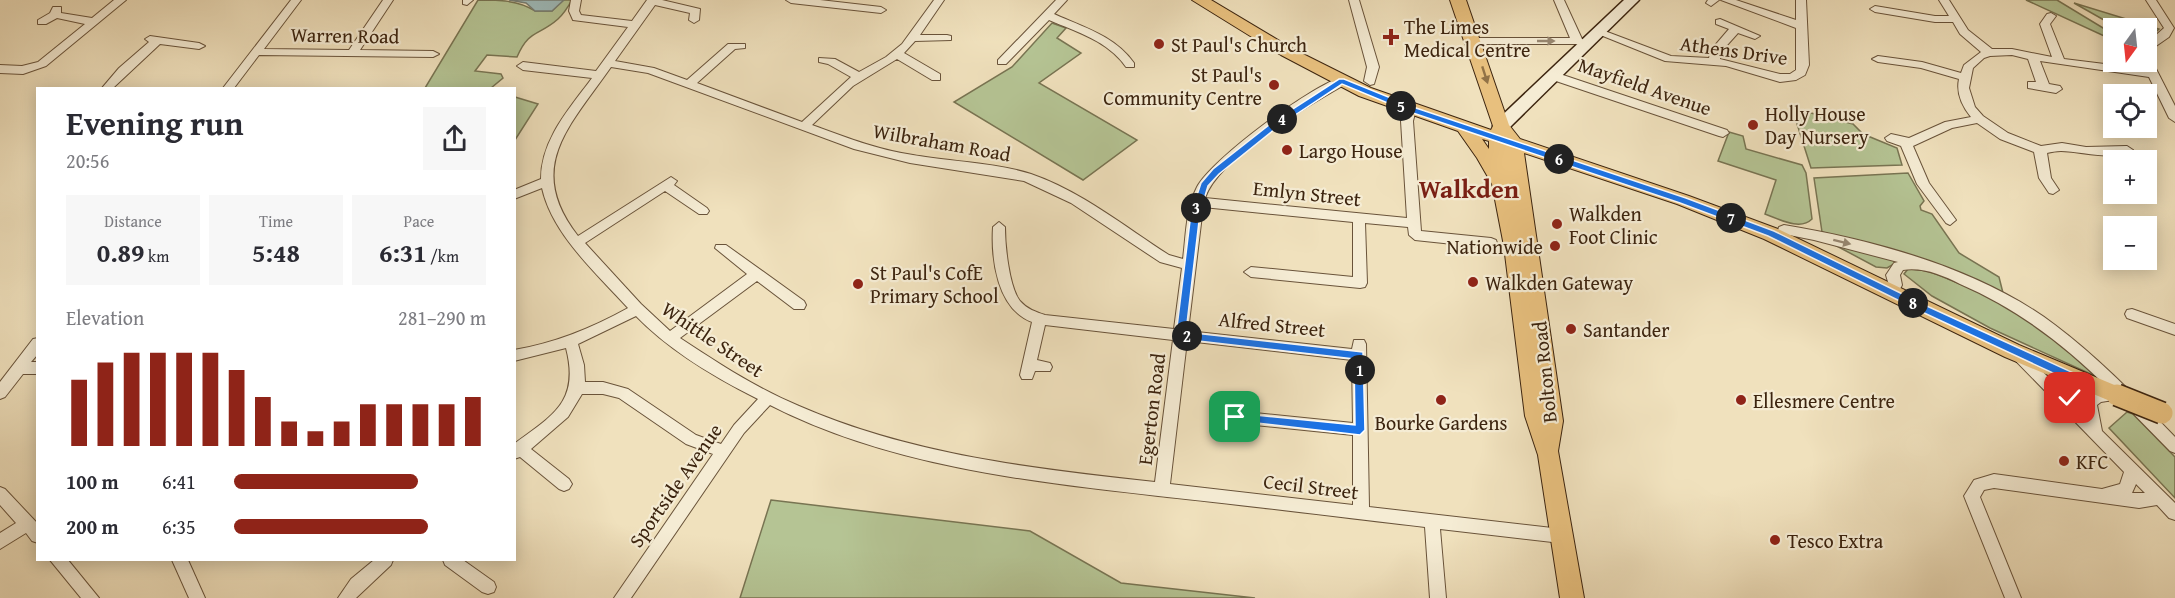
<!DOCTYPE html>
<meta charset="utf-8">
<style>
body{margin:0;font-family:"Gentium Book Plus",serif;background:#f7f7f7;color:#2b2b33;height:100vh;display:flex;flex-direction:column;font-size:22px;white-space:nowrap}
*{box-sizing:border-box;margin:0}
p{font-size:20px;color:#7c7c81}
.icon{flex:none;width:33px;height:33px;fill:none;stroke:currentColor;stroke-width:2;stroke-linecap:round;stroke-linejoin:round}
.map{position:relative;flex:1;overflow:hidden}
.panel{position:absolute;left:36px;top:87px;width:480px;height:474px;display:flex;flex-direction:column;background:#fff;border-radius:0px;box-shadow:0 3px 15px #0003}
.panel>*{flex:none}
.needle{width:39px;rotate:195deg}
.buttons{position:absolute;left:2103px;top:18px;display:grid;gap:12px}
.buttons a{display:grid;place-items:center;width:54px;height:54px;border-radius:0px;background:#fff;box-shadow:0 3px 15px #0003;font-size:30px}
.pin{position:absolute;display:grid;place-items:center;width:51px;height:51px;color:#fff;margin:-26px;border-radius:12px;box-shadow:0 3px 9px #0006}
.km{position:absolute;width:30px;height:30px;margin:-15px;border-radius:50%;background:#222;color:#fff;font-size:16px;line-height:30px;text-align:center}
.round{display:grid;place-items:center;flex:none;width:63px;height:63px;border-radius:0px;background:#f7f7f7}
.overview{display:flex;align-items:center;justify-content:space-between;height:102px;padding:0 30px}
h1{font-size:33px;font-weight:700;line-height:45px}
.figures{display:grid;grid-template-columns:repeat(3,1fr);gap:9px;height:102px;padding:6px 30px}
.figures div{display:grid;align-content:center;border-radius:0px;background:#f7f7f7;text-align:center}
.figures b{font-size:26px;font-weight:700}
.figures small{font-size:16px;font-weight:400}
.figures p{font-size:16px}
.chart{height:168px;padding:12px 30px}
.chart p{display:flex;justify-content:space-between}
.chart svg{width:100%;height:108px;margin-top:6px;stroke:#8f2418;stroke-width:6}
ul{padding:0 30px;list-style:none;font-size:20px}
li{display:grid;grid-template-columns:96px 72px 1fr;align-items:center;height:45px}
li i{height:15px;border-radius:8px;background:#8f2418}
.map>svg:first-child{display:block}
.green{fill:#b5c494;stroke:#787452;stroke-width:1.5}
.water{fill:#9ebbbb;stroke:#777f76;stroke-width:1.5}
.lines{fill:none;stroke-linecap:round;stroke-linejoin:round}
.street-casing{stroke:#69533a;stroke-width:2}
.secondary-casing{stroke:#3c240f;stroke-width:3}
.primary-casing{stroke:#3c240f;stroke-width:2}
.street{fill:#f5ecd4;fill-rule:evenodd}
.secondary{fill:#f5ecd4;fill-rule:evenodd}
.primary{fill:#e8c07e;fill-rule:evenodd}
.primary-bridge-casing{stroke:#3c240f;stroke-width:24;stroke-linecap:butt}
.primary-bridge{stroke:#e8c07e;stroke-width:21}
.oneway{fill:#988872}
.oneway2{fill:#927246}
.route{fill:#1a73e8;stroke:#fff;stroke-width:1.5}
.poi-dot{fill:#8f2418;stroke:#f5ecd4;stroke-width:2}
.labels{text-anchor:middle;dominant-baseline:central;stroke-width:4.5;stroke-linejoin:round;paint-order:stroke}
.poi-label{font-size:20px;fill:#3c240f;stroke:#f5ecd4;text-anchor:start}
.street-label{font-size:20px;fill:#3c240f;stroke:#f5ecd4}
.district-label{font-size:26px;font-weight:bold;fill:#7a1f14;stroke:#f5ecd4}
</style>
<div class="map">
<svg width="2175" height="598" viewBox="0 0 2175 598">
<rect width="100%" height="100%" fill="#f0e1bd"/>
<filter id="stains"><feTurbulence type="fractalNoise" baseFrequency=".00333" numOctaves="4"/><feColorMatrix values="0 0 0 0 .2 0 0 0 0 .09 0 0 0 0 .02 0 0 0 .5 -.17"/></filter>
<radialGradient id="worn" r=".72"><stop offset=".6" stop-color="#630" stop-opacity="0"/><stop offset="1" stop-color="#630" stop-opacity=".3"/></radialGradient>
<!-- green -->
<g class="green">
<path d="M478,0C498,0 519,0 535,11H552L563,0H572C568,7 564,14 558,19C539,36 529,29 517,57L487,55L475,71L501,74L503,78L491,88H425Z"/>
<polygon points="2026,0 2057,0 2113,34 2113,40"/>
<polygon points="2074,3 2159,29 2147,40 2146,28 2118,28"/>
<polygon points="1052,23 1066,28 1057,38 1081,53 1039,83 1137,140 1083,180 954,102 1012,67"/>
<polygon points="515,97 538,104 515,140 514,97"/>
<polygon points="1792,108 1853,124 1863,134 1897,148 1902,165 1811,168"/>
<path d="M1729,132L1743,136L1746,149L1802,165L1806,173L1812,219C1800,231 1779,219 1765,214L1776,180L1718,161Z"/>
<polygon points="1908,173 1924,201 1920,206 1921,210 1932,214 1959,253 1999,277 2003,293 1953,270 1822,232 1814,178"/>
<polygon points="1833,244 1901,260 1887,268 1876,267"/>
<path d="M1908,269C1922,268 1936,274 1948,279C2005,299 2052,334 2095,376L1990,328L1932,296L1904,274Z"/>
<polygon points="2127,412 2133,414 2175,457 2175,498 2109,428"/>
<polygon points="771,500 1030,531 1121,583 1255,598 740,598"/>
</g>
<!-- water -->
<polygon class="water" points="509,0 564,0 552,11 535,11 526,3"/>
<g class="lines">
<defs>
<g id="street">
<polygon points="114,0 126,0 46,66 23,74 0,73 0,65 22,66 38,62 85,24 57,18 46,24 38,24 38,20 50,13 53,7 61,7 61,13 92,18"/>
<polygon points="291,0 301,0 264,49 349,50 383,0 393,0 360,50 433,51 439,54 433,57 259,55 234,88 223,88"/>
<polygon points="463,0 473,0 467,5 463,4"/>
<path d="M571,0H581L579,11L581,15L632,21L647,0H662L700,9L699,20L694,23L689,20L690,13L655,5L615,61L654,68L687,80L728,44H745V48L735,49L697,83L802,122L851,77L828,64L819,62V58L835,59L859,72L886,57L902,44L934,0H944L920,35H947L951,36V40L915,41L904,53L940,74V80H932L897,59L853,86L812,125C845,137 878,150 913,155C951,162 993,162 1031,174C1081,191 1125,227 1169,255L1183,259C1186,235 1186,208 1197,187C1212,159 1311,86 1342,77L1348,81L1346,84C1309,105 1218,158 1205,198L1407,218L1401,121L1406,106H1414L1416,109L1413,121L1421,231L1491,238L1496,240L1497,243L1496,246L1491,248L1415,240L1409,235L1408,227L1365,223L1367,283L1365,287L1360,288L1251,277L1244,272L1251,267L1353,277V222L1203,207L1188,331L1352,349L1354,340H1364L1366,344L1369,507L1561,529L1567,531L1569,536L1567,541L1561,543L1440,529L1446,598H1430L1425,527C1339,517 1253,506 1167,497C1034,482 891,467 770,405L744,433L631,598H614L713,454L686,444L619,398L603,394H582L568,417L531,449L569,479L572,484L569,489L564,491L559,489L520,457L514,459V444C553,415 580,402 566,348L514,361V350C555,343 592,328 628,308C597,274 552,234 542,188L514,199V190L541,179C541,139 570,108 592,78L523,70L517,66L523,62L596,71L628,27L573,20L569,11ZM611,67L648,73L854,149L910,163L1024,181L1071,203L1160,262L1182,268L1174,329L1045,315C1036,312 1027,309 1020,301C1009,287 1005,245 1005,227L999,222L993,227C991,259 997,309 1032,322L1020,375L1022,379H1032L1035,371H1050L1052,367L1050,363L1037,360L1045,325L1173,340L1155,482C1035,469 911,455 799,406C756,388 718,363 680,338L757,281L794,309H804L806,305L804,301L726,245H716L715,248L747,274L670,331L641,304L585,243L665,191L699,214H707L709,211L707,208L674,185L677,181L671,177L578,236C524,167 570,126 611,67ZM636,316C670,351 714,377 758,399L734,425L721,444L696,435L628,389L603,382H585L584,365L578,344ZM1187,341L1352,360L1353,423L1235,411L1230,413L1228,417L1230,421L1235,423L1353,435V505L1170,484Z"/>
<polygon points="786,0 820,0 881,7 886,10 881,13 791,3"/>
<path d="M1056,0H1067L1054,14C1083,27 1115,36 1134,63V67H1126C1108,41 1077,32 1049,20L1006,64H998V60Z"/>
<polygon points="1349,0 1359,0 1379,67 1374,84 1370,85 1364,81 1367,67"/>
<polygon points="1554,0 1564,0 1582,39 1589,44 1588,46 1575,44 1473,44 1468,41 1473,38 1570,38"/>
<polygon points="1708,0 1719,0 1711,6 1706,3"/>
<polygon points="1721,0 1736,0 1796,20 1796,0 1806,0 1809,65 1805,75 1796,80 1780,82 1726,66 1665,61 1593,32 1594,30 1602,30 1671,56 1709,58 1711,50 1729,29 1716,24 1716,20 1720,19 1760,36 1755,39 1738,33 1720,53 1720,59 1780,74 1790,74 1796,70 1796,28"/>
<path d="M1939,0H1949L1968,30L1992,49H2012L2052,57L2040,24L2047,14L2051,13L2056,16L2050,24L2064,59L2145,69L2142,62H2146V56L2150,57L2175,106V122L2169,118L2149,77L2040,61L2049,84L2060,86L2062,89L2056,93L2028,88V82H2036L2028,59L2012,55L1990,56L1984,58L1973,68L1969,88L1975,107L1983,116L2008,133L2041,146L2062,143L2086,147L2127,146L2133,150C2121,162 2078,151 2061,151C2056,151 2051,152 2047,153L2051,178L2059,190L2053,194L2049,193L2039,178L2034,152L2000,139L1977,123L1952,128L1913,146L1929,183L1956,220L1950,225L1946,223L1917,184L1901,146L1887,141L1885,138L1891,134L1909,138L1945,122L1971,117C1962,106 1956,93 1959,79L1921,68L1878,62L1872,59L1878,56L1922,62L1961,73L1964,65L1981,52L1960,34L1953,22H1935L1875,12L1870,9L1875,6L1935,16H1949Z"/>
<polygon points="2146,0 2156,0 2174,28 2169,37 2146,53 2146,44 2164,28"/>
<polygon points="150,36 199,43 205,46 199,49 160,44 113,88 102,88 119,68 149,42 145,39"/>
<polygon points="1554,72 1727,130 1729,133 1723,137 1719,136 1550,79 1550,73"/>
<path d="M1784,225C1874,240 1981,269 2055,325C2099,358 2137,398 2175,437V453L2170,451L2119,399L2101,402L2097,405L2102,431L2175,503V520L2169,518L2157,505L2139,508L1994,488L1984,490L1980,497L1982,502L2021,598H2005L1964,496L1974,480L1994,474L2102,489L2120,484L2124,472L2009,354L2011,350H2021L2063,392L2069,374H2079L2081,378L2076,396L2082,411L2083,403L2088,395L2109,389C2065,345 2018,309 1960,284C1942,275 1923,267 1903,270L1900,275L1902,285L1900,289H1890L1886,275L1894,263L1898,262L1814,240L1779,233L1778,230L1779,227ZM2136,484L2145,493H2132Z"/>
<polygon points="2132,309 2175,324 2175,335 2127,318 2125,314 2127,310"/>
<polygon points="38,338 38,354 31,362 38,362 38,374 23,374 5,397 0,399 0,382 33,339"/>
<polygon points="0,487 5,489 38,524 38,543 32,541 26,533 0,549 0,533 16,523 0,505"/>
<polygon points="50,560 68,560 99,598 81,598"/>
<polygon points="172,560 188,560 205,598 189,598"/>
<polygon points="374,560 393,560 391,565 356,598 338,598 351,579"/>
<polygon points="443,560 463,560 494,582 496,587 494,592 488,594 482,592 445,565"/>
</g>
<polygon id="secondary" points="1624,0 1639,0 1507,130 1495,130 1493,126 1495,122"/>
<path id="primary" d="M1192,0H1211L1293,49L1371,88L1491,130L1493,126L1450,0H1466L1509,125L1520,139L1689,196L1778,229L2019,345L2124,389L2127,395L2124,401L2117,403L2110,401L2005,357L1764,239L1677,204L1524,153L1563,421L1558,451L1584,598H1560L1538,455L1525,416L1504,246L1492,184L1477,158L1458,131L1359,96L1281,55ZM1482,139L1489,141V149Z"/>
</defs>
<!-- street casing -->
<use href="#street" class="street-casing"/>
<!-- secondary casing -->
<use href="#secondary" class="secondary-casing"/>
<!-- primary casing -->
<use href="#primary" class="primary-casing"/>
<!-- street -->
<use href="#street" class="street"/>
<!-- secondary -->
<use href="#secondary" class="secondary"/>
<!-- primary -->
<use href="#primary" class="primary"/>
<defs>
<polyline id="primary-bridge" points="2117,395 2162,413"/>
</defs>
<!-- primary-bridge casing -->
<use href="#primary-bridge" class="primary-bridge-casing"/>
<!-- primary-bridge -->
<use href="#primary-bridge" class="primary-bridge"/>
</g>
<!-- one-way arrows -->
<defs><path id="oneway-solid" d="M-6-.8H1V-3.2L6.5 0L1 3.2V.8H-6Z" transform="scale(1.5)"/></defs>
<g class="oneway">
<use href="#oneway-solid" transform="translate(1546 41)"/>
<use href="#oneway-solid" transform="translate(1842 242) rotate(14)"/>
</g>
<use class="oneway2" href="#oneway-solid" transform="translate(1485 75) rotate(72)"/>
<!-- route -->
<polygon class="route" points="1339,79 1344,79 1413,107 1686,198 1774,231 1929,307 2078,375 2079,378 2075,390 2075,398 2070,402 2065,398 2064,390 2068,380 1922,312 1768,236 1680,203 1407,111 1342,84 1280,125 1219,174 1208,186 1200,213 1186,332 1363,352 1365,430 1360,435 1231,420 1230,417 1235,413 1355,425 1354,359 1181,339 1176,335 1191,213 1201,183 1213,169 1274,121"/>
<!-- markers -->
<g class="poi-dot">
<path d="M1388 28h6v6h6v6h-6v6h-6v-6h-6v-6h6z"/>
<circle cx="1159" cy="44" r="6"/>
<circle cx="1274" cy="85" r="6"/>
<circle cx="1753" cy="125" r="6"/>
<circle cx="1287" cy="150" r="6"/>
<circle cx="1557" cy="224" r="6"/>
<circle cx="1555" cy="246" r="6"/>
<circle cx="1473" cy="282" r="6"/>
<circle cx="858" cy="284" r="6"/>
<circle cx="1571" cy="329" r="6"/>
<circle cx="1441" cy="400" r="6"/>
<circle cx="1741" cy="400" r="6"/>
<circle cx="2064" cy="461" r="6"/>
<circle cx="1775" cy="540" r="6"/>
</g>
<g class="labels">
<!-- poi labels -->
<g class="poi-label">
<text x="1404" y="26">The Limes<tspan x="1404" dy="23">Medical Centre</tspan></text>
<text x="1171" y="44">St Paul's Church</text>
<text x="1262" y="74" text-anchor="end">St Paul's<tspan x="1262" dy="23">Community Centre</tspan></text>
<text x="1765" y="113">Holly House<tspan x="1765" dy="23">Day Nursery</tspan></text>
<text x="1299" y="150">Largo House</text>
<text x="1569" y="213">Walkden<tspan x="1569" dy="23">Foot Clinic</tspan></text>
<text x="1543" y="246" text-anchor="end">Nationwide</text>
<text x="870" y="272">St Paul's CofE<tspan x="870" dy="23">Primary School</tspan></text>
<text x="1485" y="282">Walkden Gateway</text>
<text x="1583" y="329">Santander</text>
<text x="1753" y="400">Ellesmere Centre</text>
<text x="1441" y="422" text-anchor="middle">Bourke Gardens</text>
<text x="2076" y="461">KFC</text>
<text x="1787" y="540">Tesco Extra</text>
</g>
<!-- street labels -->
<g class="street-label">
<text transform="translate(345 35) rotate(1)">Warren Road</text>
<text transform="translate(1734 50) rotate(8)">Athens Drive</text>
<text transform="translate(1645 86) rotate(19)">Mayfield Avenue</text>
<text transform="translate(942 142) rotate(10)">Wilbraham Road</text>
<text transform="translate(1307 193) rotate(6)">Emlyn Street</text>
<text transform="translate(1272 324) rotate(6)">Alfred Street</text>
<text transform="translate(713 339) rotate(34)">Whittle Street</text>
<text transform="translate(1544 372) rotate(-96)">Bolton Road</text>
<text transform="translate(1151 409) rotate(-83)">Egerton Road</text>
<text transform="translate(675 485) rotate(-55)">Sportside Avenue</text>
<text transform="translate(1311 486) rotate(7)">Cecil Street</text>
</g>
<!-- district labels -->
<g class="district-label">
<text x="1469" y="188">Walkden</text>
</g>
</g>
<rect width="100%" height="100%" filter="url(#stains)"/>
<rect width="100%" height="100%" fill="url(#worn)"/>
</svg>
<div class="buttons">
<a><svg class="needle" viewBox="-14 -14 28 28"><path d="M0-13l5 13h-10z" fill="#e53935"/><path d="M0 13l5-13h-10z" fill="#7c7c81"/></svg></a>
<a><svg class="icon" aria-label="locate" viewBox="0 0 24 24"><circle cx="12" cy="12" r="6"/><path d="M12 2v4M12 18v4M2 12h4M18 12h4"/></svg></a>
<a>+</a>
<a>−</a>
</div>
<div class="pin" style="left:1235px;top:417px;background:#1e9e55"><svg class="icon" aria-label="arrive" viewBox="0 0 24 24"><path d="M6 21V4h12l-3 4 3 4H6"/></svg></div>
<div class="pin" style="left:2070px;top:398px;background:#d93025"><svg class="icon" aria-label="check" viewBox="0 0 24 24"><path d="M5 12l5 5 9-10"/></svg></div>
<b class="km" style="left:1360px;top:370px">1</b>
<b class="km" style="left:1187px;top:336px">2</b>
<b class="km" style="left:1196px;top:208px">3</b>
<b class="km" style="left:1282px;top:119px">4</b>
<b class="km" style="left:1401px;top:106px">5</b>
<b class="km" style="left:1559px;top:159px">6</b>
<b class="km" style="left:1731px;top:218px">7</b>
<b class="km" style="left:1913px;top:303px">8</b>
<section class="panel">
<div class="overview"><div><h1>Evening run</h1><p>20:56</p></div><a class="round"><svg class="icon" aria-label="share" viewBox="0 0 24 24"><path d="M12 15V3M7 8l5-5 5 5M5 13v7h14v-7"/></svg></a></div>
<div class="figures">
<div><p>Distance</p><b>0.89<small> km</small></b></div>
<div><p>Time</p><b>5:48</b></div>
<div><p>Pace</p><b>6:31<small> /km</small></b></div>
</div>
<div class="chart"><p><span>Elevation</span>281–290 m</p>
<svg viewBox="0 0 160 44" preserveAspectRatio="none"><path d="M5 44V17M15 44V10M25 44V6M35 44V6M45 44V6M55 44V6M65 44V13M75 44V24M85 44V34M95 44V38M105 44V34M115 44V27M125 44V27M135 44V27M145 44V27M155 44V24"/></svg>
</div>
<ul>
<li><b>100 m</b>6:41<i style="width:73%"></i></li>
<li><b>200 m</b>6:35<i style="width:77%"></i></li>
</ul>
</section>
</div>
